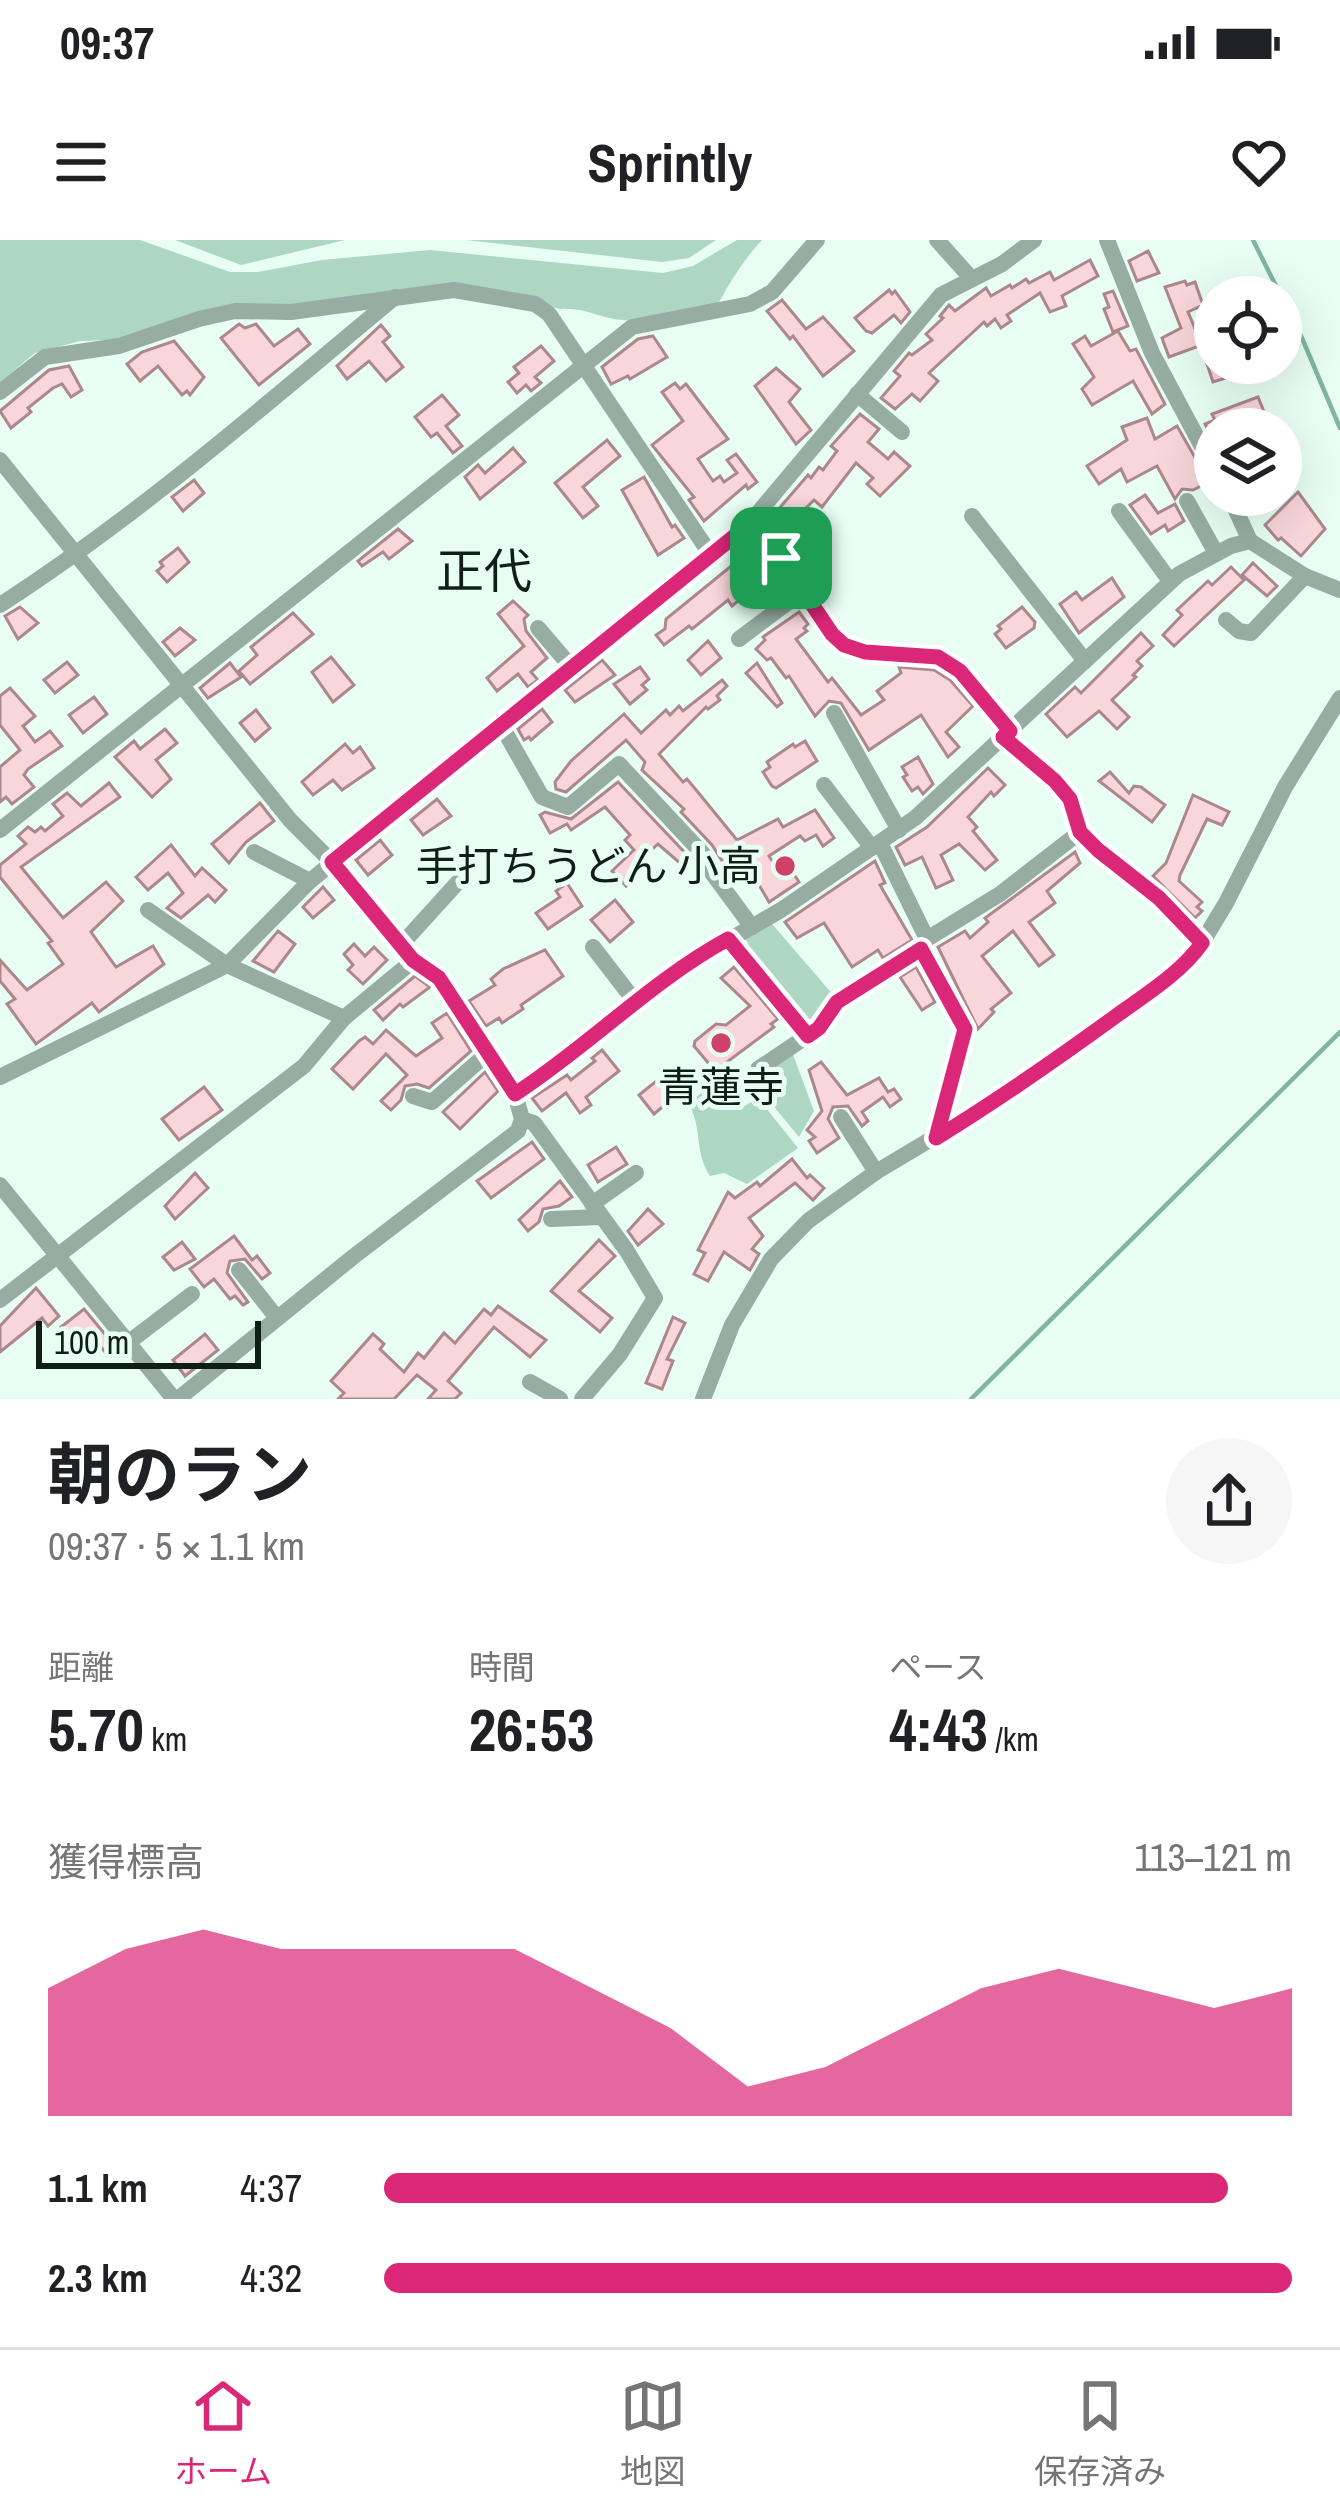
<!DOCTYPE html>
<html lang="ja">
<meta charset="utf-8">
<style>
body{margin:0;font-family:"Archivo Narrow","Noto Sans JP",sans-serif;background:#f6f6f6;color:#202124;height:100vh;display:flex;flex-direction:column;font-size:45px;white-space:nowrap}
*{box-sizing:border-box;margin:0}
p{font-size:39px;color:#757577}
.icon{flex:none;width:66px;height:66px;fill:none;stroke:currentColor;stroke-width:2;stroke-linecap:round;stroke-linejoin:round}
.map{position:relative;height:1159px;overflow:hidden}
.details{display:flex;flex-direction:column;background:#fff;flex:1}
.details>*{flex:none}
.controls{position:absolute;left:1194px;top:36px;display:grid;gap:24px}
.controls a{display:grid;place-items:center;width:108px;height:108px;border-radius:50%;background:#fff;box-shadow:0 12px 48px #0002;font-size:60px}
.scale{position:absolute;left:36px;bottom:30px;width:225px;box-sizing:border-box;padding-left:12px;border:6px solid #101e18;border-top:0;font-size:33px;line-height:42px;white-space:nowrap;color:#101e18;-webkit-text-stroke:9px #e8fef4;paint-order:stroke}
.pin{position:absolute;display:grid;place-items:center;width:102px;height:102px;color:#fff;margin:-51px;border-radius:24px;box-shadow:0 6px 18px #0006}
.round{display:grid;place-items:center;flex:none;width:126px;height:126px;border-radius:63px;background:#f6f6f6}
.headline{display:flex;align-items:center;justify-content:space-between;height:204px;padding:0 48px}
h1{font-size:66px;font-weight:700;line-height:90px}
.metrics{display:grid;grid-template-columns:repeat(3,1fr);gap:18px;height:204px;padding:12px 48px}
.metrics div{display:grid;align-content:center}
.metrics b{font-size:60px;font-weight:700}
.metrics small{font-size:33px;font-weight:400}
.metrics p{font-size:33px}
.chart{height:336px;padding:24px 48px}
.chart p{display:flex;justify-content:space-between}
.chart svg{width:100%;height:216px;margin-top:12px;fill:#db2777;opacity:.7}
ul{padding:0 48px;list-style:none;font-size:39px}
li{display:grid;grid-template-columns:192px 144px 1fr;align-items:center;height:90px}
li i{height:30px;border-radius:15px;background:#db2777}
.status{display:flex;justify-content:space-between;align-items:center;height:84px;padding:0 60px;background:#fff;direction:ltr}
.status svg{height:33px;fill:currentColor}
header{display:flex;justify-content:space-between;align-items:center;height:156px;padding:0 48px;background:#fff;font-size:54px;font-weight:700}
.menu{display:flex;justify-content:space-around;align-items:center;height:168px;border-top:3px solid #e0e0e0;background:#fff;font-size:33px;color:#757577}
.menu a{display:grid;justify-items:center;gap:6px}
.menu .on{color:#db2777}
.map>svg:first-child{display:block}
.green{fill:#add7c3}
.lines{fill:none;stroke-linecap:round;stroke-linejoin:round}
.stream{stroke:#82b59e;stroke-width:4.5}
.building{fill:#f8d6da;stroke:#ac878d;stroke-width:3}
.minor{stroke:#97ada3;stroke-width:16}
.route-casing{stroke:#fff;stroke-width:24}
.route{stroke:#db2777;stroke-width:15}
.poi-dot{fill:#cf4167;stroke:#e8fef4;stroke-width:4.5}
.labels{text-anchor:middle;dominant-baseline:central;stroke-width:10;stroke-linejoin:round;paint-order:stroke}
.poi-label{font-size:42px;fill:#101e18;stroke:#e8fef4;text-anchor:end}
.quarter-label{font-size:48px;fill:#101e18;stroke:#e8fef4}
</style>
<div class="status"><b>09:37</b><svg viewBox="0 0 49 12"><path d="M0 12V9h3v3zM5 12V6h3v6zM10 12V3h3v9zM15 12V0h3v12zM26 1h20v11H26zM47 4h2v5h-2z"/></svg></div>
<header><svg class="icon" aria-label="menu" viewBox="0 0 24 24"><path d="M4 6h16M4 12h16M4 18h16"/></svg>Sprintly<svg class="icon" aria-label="heart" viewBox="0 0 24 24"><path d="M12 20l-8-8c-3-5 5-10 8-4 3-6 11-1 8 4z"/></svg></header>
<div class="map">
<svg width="1340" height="1159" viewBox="0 0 1340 1159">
<rect width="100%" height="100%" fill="#e8fef4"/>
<!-- green -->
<g class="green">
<path d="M0,0H140L230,32H258L322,20L430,10L663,33L693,26L737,0H762C744,19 730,42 718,64C688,70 654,82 623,80C600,79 586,67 560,69L455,46L289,67L111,100L80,101L35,113L0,142Z"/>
<polygon points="175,0 345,0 241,25"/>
<polygon points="466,0 716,0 689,18 662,22"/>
<polygon points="772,684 836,758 810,791 742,710 749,705 745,698"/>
<polygon points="792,812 814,871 799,897 766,857 772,827"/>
<path d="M719,836L743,867L758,858L798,908L747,944L724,933L710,936C694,912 703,891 689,864Z"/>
</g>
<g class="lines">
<!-- stream -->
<g class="stream">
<polyline points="1253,0 1302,98 1340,188"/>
<polyline points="971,1159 1340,792"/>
</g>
</g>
<!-- building -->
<g class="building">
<polygon points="1148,11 1159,33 1137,41 1129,21"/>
<polygon points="1090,20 1098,36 1062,56 1066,66 1050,72 1040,53 1007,75 1011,81 1001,88 995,79 987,86 984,82 929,133 938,141 920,161 912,154 895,169 881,158 900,136 894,131 909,113 912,115 932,100 926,94 943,78 940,76 949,65 955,71 986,48 991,56 1010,45 1012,48 1026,39 1029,43 1050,32 1054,40"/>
<polygon points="1185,41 1187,45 1195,42 1203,65 1188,72 1202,105 1169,117 1162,98 1181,88 1165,47"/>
<polygon points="889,50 892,54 895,51 910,72 901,83 894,75 872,93 866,91 855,78"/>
<polygon points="1113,51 1128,86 1113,92 1104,69 1109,67 1104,54"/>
<polygon points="782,60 806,89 823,77 854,111 823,136 793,96 790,99 767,71"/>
<polygon points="239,84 245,88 256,84 274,106 298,89 310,104 259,145 221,98"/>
<polygon points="381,85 390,96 383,102 403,127 386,141 369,121 347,139 337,126"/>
<polygon points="1118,91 1130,111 1136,109 1165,164 1152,174 1133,141 1092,165 1082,149 1094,137 1073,104 1085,96 1091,106"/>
<polygon points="653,96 667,117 630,139 628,136 611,144 602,127 638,99"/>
<polygon points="174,101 204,137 190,155 187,151 182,155 158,126 140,141 127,124 142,112"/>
<polygon points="1215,102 1215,123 1224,123 1229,137 1213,142 1201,106"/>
<polygon points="541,106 554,121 535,137 541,143 531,151 526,145 517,153 508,142 519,133 514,127"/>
<polygon points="69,126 82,150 71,157 62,144 53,148 28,168 31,172 11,188 0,171 49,130"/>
<polygon points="776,128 800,149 789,162 811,190 796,204 755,146"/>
<polygon points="675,143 680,149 686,144 728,199 698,219 713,241 720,236 724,242 737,233 727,220 736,214 757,242 748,249 746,245 704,281 689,260 694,257 652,205 683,181 662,152"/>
<polygon points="442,155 459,175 446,186 462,206 453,213 437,193 431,197 415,177"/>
<polygon points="1258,157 1271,189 1215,189 1214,202 1205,184 1215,180 1212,174"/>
<polygon points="860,174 879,189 868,202 888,219 894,212 910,226 880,256 867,244 873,238 856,223 822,267 814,260 784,290 770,279 808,235 811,238 819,227 823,230 837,211 831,206"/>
<polygon points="1147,178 1155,199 1177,186 1209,242 1193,250 1182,249 1175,259 1157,226 1127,242 1121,229 1099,244 1087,226 1127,200 1122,187"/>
<polygon points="607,200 620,216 583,247 598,266 583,278 555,243"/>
<polygon points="513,208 525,222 480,259 465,237 478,225 485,233"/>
<polygon points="644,237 672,287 675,285 684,298 658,315 622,250"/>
<polygon points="194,240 204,253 183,271 172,257"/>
<polygon points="1298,252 1325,289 1301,316 1281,298 1278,300 1265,285"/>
<polygon points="1145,255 1158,273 1175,264 1184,281 1168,291 1165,285 1151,294 1130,265"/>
<polygon points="398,289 412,301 389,319 383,312 362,326 358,321"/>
<polygon points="178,308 189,322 167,342 157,331 163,326 160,322"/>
<polygon points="751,310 780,348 754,367 745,355 732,366 728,360 692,389 689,386 664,405 656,395 665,389 666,379"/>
<polygon points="1253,323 1277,346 1267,356 1242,335"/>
<polygon points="1231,327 1244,340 1174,406 1163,395 1182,375 1177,370 1208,341 1212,345"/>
<polygon points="1112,338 1124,357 1079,393 1060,364 1076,352 1082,360"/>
<polygon points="513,361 528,375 524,379 526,391 547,418 531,432 538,440 528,447 518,434 497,451 487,438 524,406 498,374"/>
<polygon points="20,367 38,383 18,399 5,376"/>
<polygon points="1022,367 1035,382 1034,388 1006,408 995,394 1001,389 998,386"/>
<polygon points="799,372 808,384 804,388 807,391 796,399 828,442 832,438 861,475 884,460 877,451 901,433 899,427 934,430 950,440 973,466 946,492 959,507 948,517 921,475 869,510 841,463 829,461 815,476 789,436 786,438 771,418 767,420 756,409 765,400 763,397"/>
<polygon points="293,373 313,394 250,444 239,431 257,415 251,407"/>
<polygon points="180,388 195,400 175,416 163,402"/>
<polygon points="1141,393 1153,406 1137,421 1142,426 1133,435 1136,437 1112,460 1129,477 1117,489 1099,471 1067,497 1046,474 1075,447 1081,453"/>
<polygon points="708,401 721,418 701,435 688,420"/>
<polygon points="331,417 354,445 333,462 312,432"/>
<polygon points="602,420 615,435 575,462 565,450"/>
<polygon points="67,422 78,435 55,453 44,440"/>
<polygon points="230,423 241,437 208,458 200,448"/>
<polygon points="757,423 782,463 777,467 746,433"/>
<polygon points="640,427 649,439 642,445 647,450 630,464 614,444"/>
<polygon points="722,440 727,446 717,456 720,460 708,469 706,467 659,514 683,542 687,539 697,551 737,600 778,579 783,587 815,570 834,598 823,606 816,595 805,601 800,596 769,616 782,636 793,633 799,642 769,662 752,633 736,643 712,605 681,572 684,569 642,530 645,522 626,500 566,552 556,549 555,542 571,521 624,474 641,493 666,470 670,475 679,466 683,471"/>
<polygon points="10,448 35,476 23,486 35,502 50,491 62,506 28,529 24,535 34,547 12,564 6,557 0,562 0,527 20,510 0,485 0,456"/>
<polygon points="94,457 107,474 83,493 69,475"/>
<polygon points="542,469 552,482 531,500 529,497 524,500 518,489"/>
<polygon points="256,470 270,488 255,501 240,483"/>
<polygon points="165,489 177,503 156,520 171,539 152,557 115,517 134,501 140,509"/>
<polygon points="805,501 817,521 776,548 772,546 763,532 770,527 767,522 793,504 795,507"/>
<polygon points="345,504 353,513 360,507 374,528 342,550 333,540 313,555 302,542"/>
<polygon points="918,517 933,544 923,554 918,547 912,551 903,537 907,535 902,527"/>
<polygon points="988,528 1005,545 994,556 991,552 968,577 977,587 973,591 997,620 985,630 959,604 941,615 953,640 936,648 922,617 905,625 896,607 927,587"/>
<polygon points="1110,532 1129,553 1134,546 1141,547 1165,565 1152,582 1099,541"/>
<polygon points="618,542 689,617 680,623 658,604 638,622 643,627 626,646 612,631 634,610 625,600 630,595 605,567 571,590 567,584 550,593 540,575 545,572 571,579"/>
<polygon points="109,543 120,557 21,627 63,678 106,642 123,661 91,692 116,727 153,706 164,724 99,772 92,763 36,804 7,764 15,759 0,741 0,720 27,750 63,724 48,703 52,701 0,637 0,625 26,604 18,596 28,587 35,592 41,587 45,591 63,576 53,564 67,553 81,566"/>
<polygon points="1193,555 1229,572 1222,585 1207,579 1180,635 1179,641 1202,662 1197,667 1202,671 1195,678 1153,636 1166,623"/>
<polygon points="437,559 451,576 423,595 411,580"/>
<polygon points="260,563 274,581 246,602 229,623 212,604"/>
<polygon points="380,600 392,615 368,635 356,620"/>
<polygon points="171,605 195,636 202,628 226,650 215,662 208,655 181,678 167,668 183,653 168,633 148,650 136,637"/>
<polygon points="1075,612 1080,623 1047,651 1055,663 1029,682 1054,715 1039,726 1013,691 982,716 1011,753 991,769 994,772 978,789 938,707 965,691 970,698 988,682 985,678"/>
<polygon points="875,621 885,643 880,645 912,700 883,718 878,710 852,727 824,683 797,698 785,682"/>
<polygon points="567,643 582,666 548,689 536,673 560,657 556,651"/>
<polygon points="323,647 334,660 313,678 303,667"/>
<polygon points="615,660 633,682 610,702 591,680"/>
<polygon points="278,691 295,704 274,732 253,721"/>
<polygon points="354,704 365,716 374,707 387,720 363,744 348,730 353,725 344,714"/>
<polygon points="545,710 563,736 521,765 523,769 502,783 499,778 486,786 469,761 495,745 491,739 503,729"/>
<polygon points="734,727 778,779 771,784 774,787 715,831 694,806 695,801 716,784 726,785 750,766 721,738"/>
<polygon points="916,727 935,762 922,770 900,737"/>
<polygon points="415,736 430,747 403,767 400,764 383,780 374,770"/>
<polygon points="447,773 471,811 429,848 417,844 405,846 401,860 391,870 381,861 407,835 386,814 353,849 332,829 359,801 365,797 373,804 386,790 416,816 442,798 432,783"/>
<polygon points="602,810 619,831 586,857 591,865 580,873 566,853 542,871 532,858 567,835 571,840 595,821 592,818"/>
<polygon points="821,822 847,855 879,838 888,852 894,849 901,859 890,867 883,857 862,872 868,881 862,886 848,866 833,867 828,879 839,898 817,913 809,901 815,897 807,890 822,871 809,830"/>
<polygon points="485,832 498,851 460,889 443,872"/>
<polygon points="665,834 680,852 654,874 639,855"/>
<polygon points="204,847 222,870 179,900 162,879"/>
<polygon points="532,902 544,919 491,958 477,941"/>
<polygon points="616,907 627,924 598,942 588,925"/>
<polygon points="792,919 807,938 810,935 824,948 813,960 795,943 749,978 763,996 752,1009 759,1014 750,1030 724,1012 708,1041 694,1034 705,1013 698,1010 728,952 735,958 757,942 760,946"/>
<polygon points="195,933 208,948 175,979 165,966"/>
<polygon points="560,941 572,957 559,966 543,969 539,982 528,991 519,980"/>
<polygon points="648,969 663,984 638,1005 628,991"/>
<polygon points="234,996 252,1020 257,1016 270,1033 262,1039 245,1019 230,1021 227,1033 248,1062 243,1065 235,1056 230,1059 214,1039 204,1047 190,1029"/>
<polygon points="599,1000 615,1016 579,1051 612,1078 600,1092 551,1051"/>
<polygon points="182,1002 195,1019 174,1030 163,1017"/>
<polygon points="36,1048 59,1076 48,1086 42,1078 0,1112 0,1086"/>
<polygon points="498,1066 546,1100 530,1117 494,1087 448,1141 461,1153 455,1159 428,1159 436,1150 417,1135 394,1159 338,1159 344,1153 331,1141 373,1094 384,1104 380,1109 404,1132 418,1113 424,1118 444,1093 455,1103 484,1069 491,1075"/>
<polygon points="84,1069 114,1105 105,1112 87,1090 69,1097 61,1087"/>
<polygon points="673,1077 685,1083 667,1119 673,1121 662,1149 646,1143"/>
<polygon points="205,1094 218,1110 185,1136 173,1120"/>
</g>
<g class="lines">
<!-- minor -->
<g class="minor">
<polyline points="937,0 971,38"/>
<polyline points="1107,0 1152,113 1215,231"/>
<polyline points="0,152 45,117 119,106 199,79 235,71 291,72 454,50 535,64 549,74 711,315"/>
<polyline points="857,154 902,192"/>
<polyline points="0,220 290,580 332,622 414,720 439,738 515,854 522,879 518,891 353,1017 178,1159"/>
<polyline points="1229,255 1250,301"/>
<polyline points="1187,261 1216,313"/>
<polyline points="1119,271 1170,341"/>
<polyline points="972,276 1085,421"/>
<polyline points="747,286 781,318 832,394 844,405 865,412 938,417 960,431 1010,491"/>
<path d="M0,365C141,274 266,164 395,57"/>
<polyline points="1226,380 1239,391 1251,393 1305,336"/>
<polyline points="538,388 572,428"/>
<polyline points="739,399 803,351"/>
<polyline points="834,473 899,590"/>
<polyline points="501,485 542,557 568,567 619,524 703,614 704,622 752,687"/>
<polyline points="1003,497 1055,541 1070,559 1080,592 1098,611 1159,658 1202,703"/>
<polyline points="824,545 872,608"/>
<polyline points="0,590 632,87 750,64 772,52 817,0"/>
<polyline points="880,603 927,699"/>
<polyline points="254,612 310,641"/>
<polyline points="148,670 227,725 344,778"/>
<polyline points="728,699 808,796"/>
<polyline points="401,705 459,641"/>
<polyline points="593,707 637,764"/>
<polyline points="921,709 965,789 936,899"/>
<polyline points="758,829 819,788 837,762 921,709 927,699 1000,654 1080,592"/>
<polyline points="0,837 227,725 310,641 747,286 941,55 1002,24 1034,0"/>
<polyline points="515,854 561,824 681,728 781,670 915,578 1179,334 1231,306 1250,301 1305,336 1340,350"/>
<polyline points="413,856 432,862 488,813"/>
<polyline points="841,877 876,932"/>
<polyline points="522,879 534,883 627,1011 655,1058 620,1114 582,1159"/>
<polyline points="0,945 174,1159"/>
<polyline points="592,964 636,933"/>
<polyline points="551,979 601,977"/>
<polyline points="239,1030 277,1078"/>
<polyline points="0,1060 304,826 344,778 414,720"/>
<polyline points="129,1102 192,1054"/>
<polyline points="530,1142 560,1159"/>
<polyline points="703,1159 732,1085 771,1019 808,981 876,932 1010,852 1194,716 1226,663 1285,547 1340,458"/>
</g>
</g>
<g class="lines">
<defs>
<path id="route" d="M747,286L781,318L832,394L844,405L865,412L938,417L960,431L1010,491L1003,497L1055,541L1070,559L1080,592L1098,610L1159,658L1202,703C1181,733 1145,755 1116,776C1057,819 998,860 936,898L965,789L921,709L837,762L819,788L808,796L728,699C651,741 589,806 515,854L439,738L413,720L332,622Z"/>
</defs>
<!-- route casing -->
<use href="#route" class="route-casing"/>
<!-- route -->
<use href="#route" class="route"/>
</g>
<!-- markers -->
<g class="poi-dot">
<circle cx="785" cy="626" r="12"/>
<circle cx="721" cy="803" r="12"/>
</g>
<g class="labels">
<!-- poi labels -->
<g class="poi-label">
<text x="761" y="626">手打ちうどん 小高</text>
<text x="721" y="847" text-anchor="middle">青蓮寺</text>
</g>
<!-- quarter labels -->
<g class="quarter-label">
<text x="484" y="330">正代</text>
</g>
</g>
</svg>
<div class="controls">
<a><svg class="icon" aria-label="locate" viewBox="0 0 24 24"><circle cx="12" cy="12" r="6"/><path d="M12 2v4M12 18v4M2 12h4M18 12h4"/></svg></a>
<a><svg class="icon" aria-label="layers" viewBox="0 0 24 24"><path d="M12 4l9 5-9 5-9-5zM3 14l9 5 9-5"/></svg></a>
</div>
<div class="scale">100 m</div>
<div class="pin" style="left:781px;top:318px;background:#1e9e55"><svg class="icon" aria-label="arrive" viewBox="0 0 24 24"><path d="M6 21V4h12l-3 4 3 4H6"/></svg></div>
</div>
<section class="details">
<div class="headline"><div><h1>朝のラン</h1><p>09:37 · 5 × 1.1 km</p></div><a class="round"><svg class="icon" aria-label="share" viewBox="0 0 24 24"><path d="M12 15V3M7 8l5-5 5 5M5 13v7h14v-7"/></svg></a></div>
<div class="metrics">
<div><p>距離</p><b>5.70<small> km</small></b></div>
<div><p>時間</p><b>26:53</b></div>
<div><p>ペース</p><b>4:43<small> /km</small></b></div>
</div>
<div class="chart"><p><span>獲得標高</span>113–121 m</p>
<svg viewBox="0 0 160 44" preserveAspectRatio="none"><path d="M0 44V18L10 10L20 6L30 10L40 10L50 10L60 10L70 18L80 26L90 38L100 34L110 26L120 18L130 14L140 18L150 22L160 18V44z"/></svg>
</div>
<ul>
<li><b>1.1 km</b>4:37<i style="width:93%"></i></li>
<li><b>2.3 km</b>4:32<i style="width:100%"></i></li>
</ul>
</section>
<nav class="menu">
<a class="on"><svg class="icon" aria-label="home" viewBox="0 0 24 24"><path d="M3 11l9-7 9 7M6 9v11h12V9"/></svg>ホーム</a>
<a><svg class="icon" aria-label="map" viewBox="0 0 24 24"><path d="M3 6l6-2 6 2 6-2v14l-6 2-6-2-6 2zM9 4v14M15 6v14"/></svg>地図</a>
<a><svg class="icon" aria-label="saved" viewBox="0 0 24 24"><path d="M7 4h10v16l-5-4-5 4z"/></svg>保存済み</a>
</nav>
